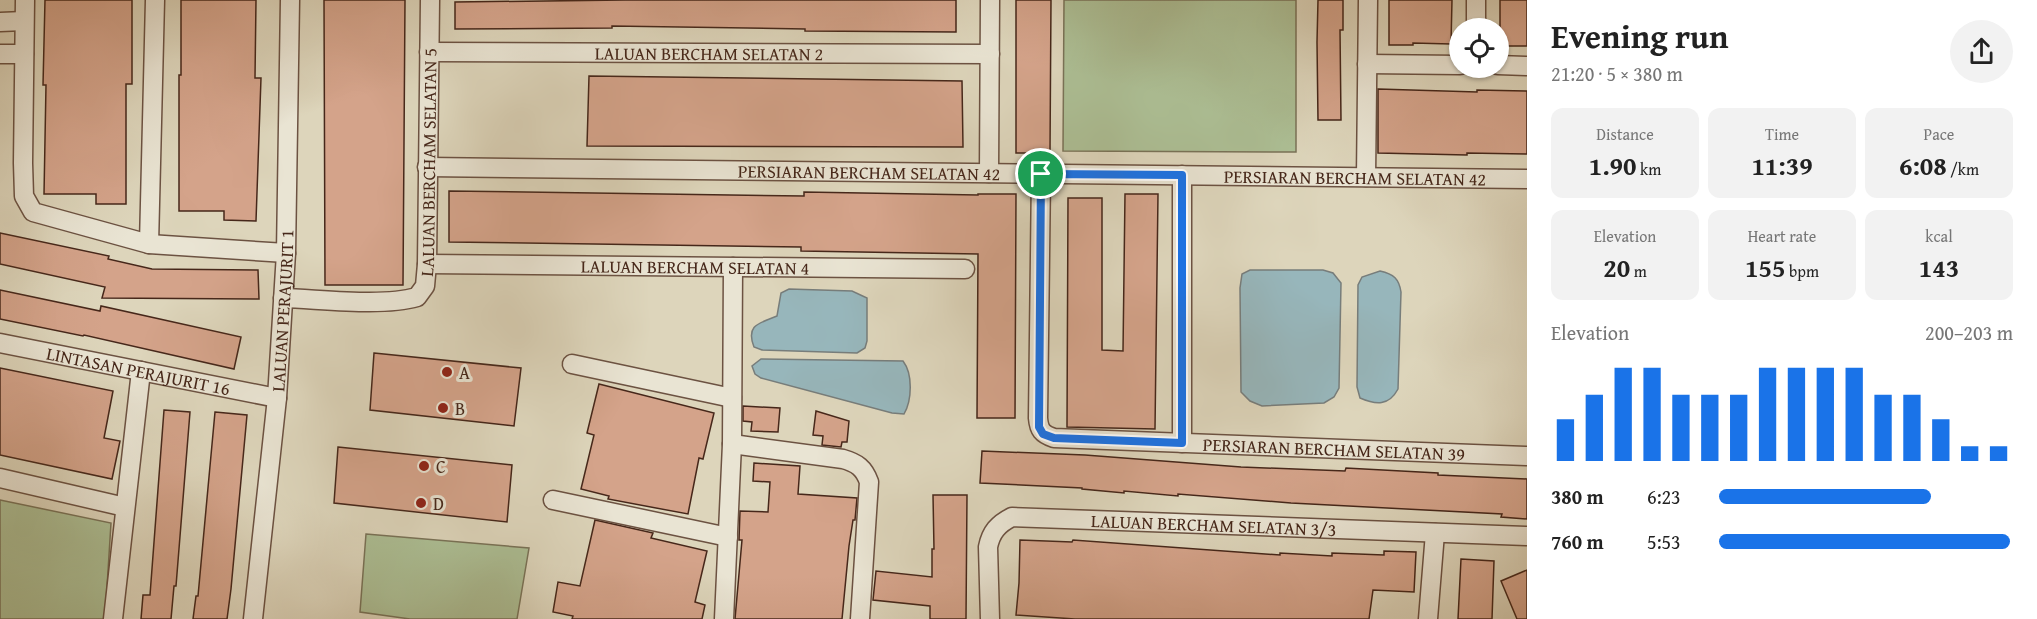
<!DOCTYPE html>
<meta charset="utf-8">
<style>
body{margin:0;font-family:"Gentium Book Plus",serif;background:#f2f2f2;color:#222;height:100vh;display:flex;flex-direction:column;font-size:22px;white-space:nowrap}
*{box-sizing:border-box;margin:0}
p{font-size:20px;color:#767676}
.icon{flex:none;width:33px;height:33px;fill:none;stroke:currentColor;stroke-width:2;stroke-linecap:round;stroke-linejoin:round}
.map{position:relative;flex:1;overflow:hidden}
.details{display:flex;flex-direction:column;background:#fff;width:510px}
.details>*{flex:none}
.tools{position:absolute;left:1449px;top:18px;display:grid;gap:12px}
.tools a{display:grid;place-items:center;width:60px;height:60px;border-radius:50%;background:#fff;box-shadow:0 2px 4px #0004;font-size:30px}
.pin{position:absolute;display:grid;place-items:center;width:51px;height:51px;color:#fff;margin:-26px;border:3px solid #fff;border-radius:50%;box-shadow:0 2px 6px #0007}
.round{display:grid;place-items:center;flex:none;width:63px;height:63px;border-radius:32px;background:#f2f2f2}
.headline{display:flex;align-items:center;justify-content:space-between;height:102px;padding:0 24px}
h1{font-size:33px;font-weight:600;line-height:45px}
.metrics{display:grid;grid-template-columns:repeat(3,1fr);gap:9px;height:102px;padding:6px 24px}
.metrics div{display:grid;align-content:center;border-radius:12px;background:#f2f2f2;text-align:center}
.metrics b{font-size:26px;font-weight:600}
.metrics small{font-size:16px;font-weight:400}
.metrics p{font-size:16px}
.chart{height:168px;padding:12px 24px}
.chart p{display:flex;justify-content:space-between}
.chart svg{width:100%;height:108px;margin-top:6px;stroke:#1a73e8;stroke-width:6}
ul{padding:0 24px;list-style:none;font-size:20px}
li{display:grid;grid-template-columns:96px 72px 1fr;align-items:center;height:45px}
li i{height:15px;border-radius:8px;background:#1a73e8}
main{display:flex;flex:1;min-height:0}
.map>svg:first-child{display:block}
.green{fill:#acbe94;stroke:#797257;stroke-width:1.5}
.water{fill:#97b6bb;stroke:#777d7b;stroke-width:1.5}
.building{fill:#d4a38a;stroke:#46271a;stroke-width:1.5}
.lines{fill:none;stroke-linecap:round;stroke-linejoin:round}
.minor-casing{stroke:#6c5242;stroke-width:21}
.minor{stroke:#e9e4d3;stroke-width:18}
.route-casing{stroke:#fff;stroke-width:12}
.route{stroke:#1a73e8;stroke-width:8}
.poi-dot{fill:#8f2418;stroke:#e9e4d3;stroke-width:2}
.labels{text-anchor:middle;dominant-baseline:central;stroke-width:6;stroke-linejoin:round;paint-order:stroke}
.street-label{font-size:18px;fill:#46271a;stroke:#e9e4d3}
.poi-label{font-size:18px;fill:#46271a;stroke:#e9e4d3;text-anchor:start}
</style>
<main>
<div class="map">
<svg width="1527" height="619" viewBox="0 0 1527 619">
<rect width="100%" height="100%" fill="#ddd5bb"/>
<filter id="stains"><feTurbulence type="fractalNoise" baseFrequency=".00333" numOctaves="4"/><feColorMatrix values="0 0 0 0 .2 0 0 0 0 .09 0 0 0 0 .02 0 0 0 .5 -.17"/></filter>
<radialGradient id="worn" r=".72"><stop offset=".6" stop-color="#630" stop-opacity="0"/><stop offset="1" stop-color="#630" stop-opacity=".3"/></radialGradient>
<!-- green -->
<g class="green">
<polygon points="1064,0 1296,0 1296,152 1063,151"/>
<polygon points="0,500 111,523 105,619 0,619"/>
<polygon points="366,534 529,548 517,619 410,619 360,612"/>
</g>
<!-- water -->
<g class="water">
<polygon points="1250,270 1323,270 1333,273 1341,283 1339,388 1334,397 1324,403 1262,406 1250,401 1241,392 1240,288 1242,274"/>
<path d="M1380,271C1394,274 1399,279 1401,292L1398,389C1389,406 1376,405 1360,398L1357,387L1358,285L1362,277Z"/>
<path d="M789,289L852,291L867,298V341L865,348L857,353L762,350L754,347C745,324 761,323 777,316L781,293Z"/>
<path d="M761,359L903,361C913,374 912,400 904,414L892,413L761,378L755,374L752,366Z"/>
</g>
<!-- building -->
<g class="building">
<polygon points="45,0 132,0 132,84 126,84 126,204 96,204 96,194 44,194 46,85 43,85"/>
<polygon points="181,0 256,0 255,78 261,78 256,221 224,220 224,211 179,211 179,75 181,75"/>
<polygon points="324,0 405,0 403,285 325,285"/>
<polygon points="625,0 956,0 956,32 805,31 805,29 612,26 612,28 455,29 455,2"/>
<polygon points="1016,0 1051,0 1050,153 1016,153"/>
<polygon points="1318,0 1343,0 1343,30 1340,30 1341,120 1318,120 1317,42"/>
<polygon points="1389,0 1452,0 1451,44 1413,43 1413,45 1389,45"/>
<rect x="1500" y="0" width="27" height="46"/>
<polygon points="589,76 962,81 963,147 587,146"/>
<polygon points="1378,89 1477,92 1477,90 1527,91 1527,154 1467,153 1467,155 1378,153"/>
<polygon points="449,191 804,196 804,192 978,195 978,194 1016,194 1015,418 977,418 978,254 801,251 801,247 449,242"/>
<polygon points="1125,194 1158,194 1155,429 1067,427 1068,198 1102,198 1102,350 1123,351"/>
<polygon points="0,233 109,256 108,259 152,269 258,270 259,299 102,298 105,287 0,264"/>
<polygon points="0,290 100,311 101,306 241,337 234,369 84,335 83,336 0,319"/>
<polygon points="374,353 521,368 514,426 370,410"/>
<polygon points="0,368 113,391 104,438 120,441 112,479 0,455"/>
<polygon points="599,384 714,413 703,459 699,458 688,514 608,499 609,496 581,489 594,435 587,433"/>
<polygon points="743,406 780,408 778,432 751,431 752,422 743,421"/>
<polygon points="164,410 190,412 176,586 174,586 171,619 141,619 143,595 150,595"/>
<polygon points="816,411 849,421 847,442 842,442 841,447 822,445 823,436 813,435"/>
<polygon points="215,412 247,415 231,589 227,619 193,619 196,596 198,596"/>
<polygon points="338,447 512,465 507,522 334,503"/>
<polygon points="982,451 1085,455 1241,467 1345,471 1346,468 1438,473 1438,475 1527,479 1527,519 1501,517 1502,514 1291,503 1178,494 1178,496 1124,491 1124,493 1082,489 1082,488 980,483"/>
<polygon points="754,463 800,466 798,494 857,498 855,520 853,520 849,546 842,619 735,619 742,540 739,540 740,511 768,512 770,482 753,481"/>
<polygon points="933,495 967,495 966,619 930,619 930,606 873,600 876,571 932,577 932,549 934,549"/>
<polygon points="595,520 653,533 651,538 707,551 695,602 705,605 702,619 572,619 573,616 553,612 558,582 580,586"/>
<polygon points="1020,540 1072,542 1073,540 1280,555 1280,553 1332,556 1332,553 1384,555 1384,551 1416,552 1414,592 1373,590 1369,619 1075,619 1016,615 1019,583"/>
<polygon points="1461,559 1494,561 1492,619 1458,619"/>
<polygon points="1527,570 1527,619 1517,619 1501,581"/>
</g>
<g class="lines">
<defs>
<g id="minor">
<polyline points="25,0 23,163 24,196 33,212 149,244 286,253"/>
<polyline points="0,22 24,21"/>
<polyline points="1476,28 1476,0"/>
<path id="s1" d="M429,52L990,54"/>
<polyline points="0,54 24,54"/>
<polyline points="1367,64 1460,65"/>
<polyline points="1498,65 1527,66"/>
<path id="s2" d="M427,167L1527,179"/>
<polyline points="989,173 990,0"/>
<path id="s3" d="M1041,174L1038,418C1039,430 1042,434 1054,438L1527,456"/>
<polyline points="1366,177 1368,0"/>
<polyline points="149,244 155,0"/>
<path id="s4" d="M427,264L965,269"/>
<path id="s5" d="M283,298C320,299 383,307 417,297L425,286L427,264L430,0"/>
<path id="s6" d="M0,343L277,398"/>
<polyline points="572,364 732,398"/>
<polyline points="1182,443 1182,175"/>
<path d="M732,444L843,459C857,463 864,468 869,482L860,619"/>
<polyline points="0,478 125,507"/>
<polyline points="553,500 728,537"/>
<polyline points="113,619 141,371"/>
<path id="s7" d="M253,619L277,398L286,253L290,0"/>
<polyline points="724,619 732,444 733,267"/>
<path id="s8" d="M990,619L988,547C991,532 998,524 1012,517L1527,536"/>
<polyline points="1428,619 1435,533"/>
</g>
</defs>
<!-- minor casing -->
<use href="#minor" class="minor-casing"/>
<!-- minor -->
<use href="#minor" class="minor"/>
</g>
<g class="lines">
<defs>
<polygon id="route" points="1041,174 1182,175 1182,443 1054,438 1043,434 1039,427"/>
</defs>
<!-- route casing -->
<use href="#route" class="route-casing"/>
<!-- route -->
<use href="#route" class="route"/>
</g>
<!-- markers -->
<g class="poi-dot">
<circle cx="447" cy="372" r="6"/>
<circle cx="443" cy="408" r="6"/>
<circle cx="424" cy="466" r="6"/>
<circle cx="421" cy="503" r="6"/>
</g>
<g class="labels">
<!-- street labels -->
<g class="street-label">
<text stroke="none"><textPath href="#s1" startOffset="280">LALUAN BERCHAM SELATAN 2</textPath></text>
<text stroke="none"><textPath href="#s5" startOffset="272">LALUAN BERCHAM SELATAN 5</textPath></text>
<text stroke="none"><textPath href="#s2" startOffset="442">PERSIARAN BERCHAM SELATAN 42</textPath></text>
<text stroke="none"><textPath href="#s2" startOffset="928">PERSIARAN BERCHAM SELATAN 42</textPath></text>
<text stroke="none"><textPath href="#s4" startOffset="268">LALUAN BERCHAM SELATAN 4</textPath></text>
<text stroke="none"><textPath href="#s7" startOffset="310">LALUAN PERAJURIT 1</textPath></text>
<text stroke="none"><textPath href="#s6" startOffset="141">LINTASAN PERAJURIT 16</textPath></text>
<text stroke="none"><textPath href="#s3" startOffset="552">PERSIARAN BERCHAM SELATAN 39</textPath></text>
<text stroke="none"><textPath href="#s8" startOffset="314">LALUAN BERCHAM SELATAN 3/3</textPath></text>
</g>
<!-- poi labels -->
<g class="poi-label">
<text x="459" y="372">A</text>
<text x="455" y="408">B</text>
<text x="436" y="466">C</text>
<text x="433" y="503">D</text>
</g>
</g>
<rect width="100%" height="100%" filter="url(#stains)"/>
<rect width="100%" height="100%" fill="url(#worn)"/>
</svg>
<div class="tools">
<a><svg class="icon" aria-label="locate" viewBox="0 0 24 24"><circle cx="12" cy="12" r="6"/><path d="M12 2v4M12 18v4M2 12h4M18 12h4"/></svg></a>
</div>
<div class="pin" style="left:1041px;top:174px;background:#1e9e55"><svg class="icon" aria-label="arrive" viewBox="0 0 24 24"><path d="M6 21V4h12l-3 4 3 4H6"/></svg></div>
</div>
<section class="details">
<div class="headline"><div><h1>Evening run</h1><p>21:20 · 5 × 380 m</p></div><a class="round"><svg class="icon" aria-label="share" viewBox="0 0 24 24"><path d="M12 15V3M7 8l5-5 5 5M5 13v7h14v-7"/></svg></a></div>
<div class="metrics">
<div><p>Distance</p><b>1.90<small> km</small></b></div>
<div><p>Time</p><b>11:39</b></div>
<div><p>Pace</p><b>6:08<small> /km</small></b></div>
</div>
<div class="metrics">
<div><p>Elevation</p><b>20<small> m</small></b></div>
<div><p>Heart rate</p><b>155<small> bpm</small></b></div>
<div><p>kcal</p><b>143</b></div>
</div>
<div class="chart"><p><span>Elevation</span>200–203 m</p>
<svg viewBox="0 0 160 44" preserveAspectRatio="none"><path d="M5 44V27M15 44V17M25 44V6M35 44V6M45 44V17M55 44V17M65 44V17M75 44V6M85 44V6M95 44V6M105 44V6M115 44V17M125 44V17M135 44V27M145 44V38M155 44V38"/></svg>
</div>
<ul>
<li><b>380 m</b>6:23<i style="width:72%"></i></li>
<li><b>760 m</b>5:53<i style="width:99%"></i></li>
</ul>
</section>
</main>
